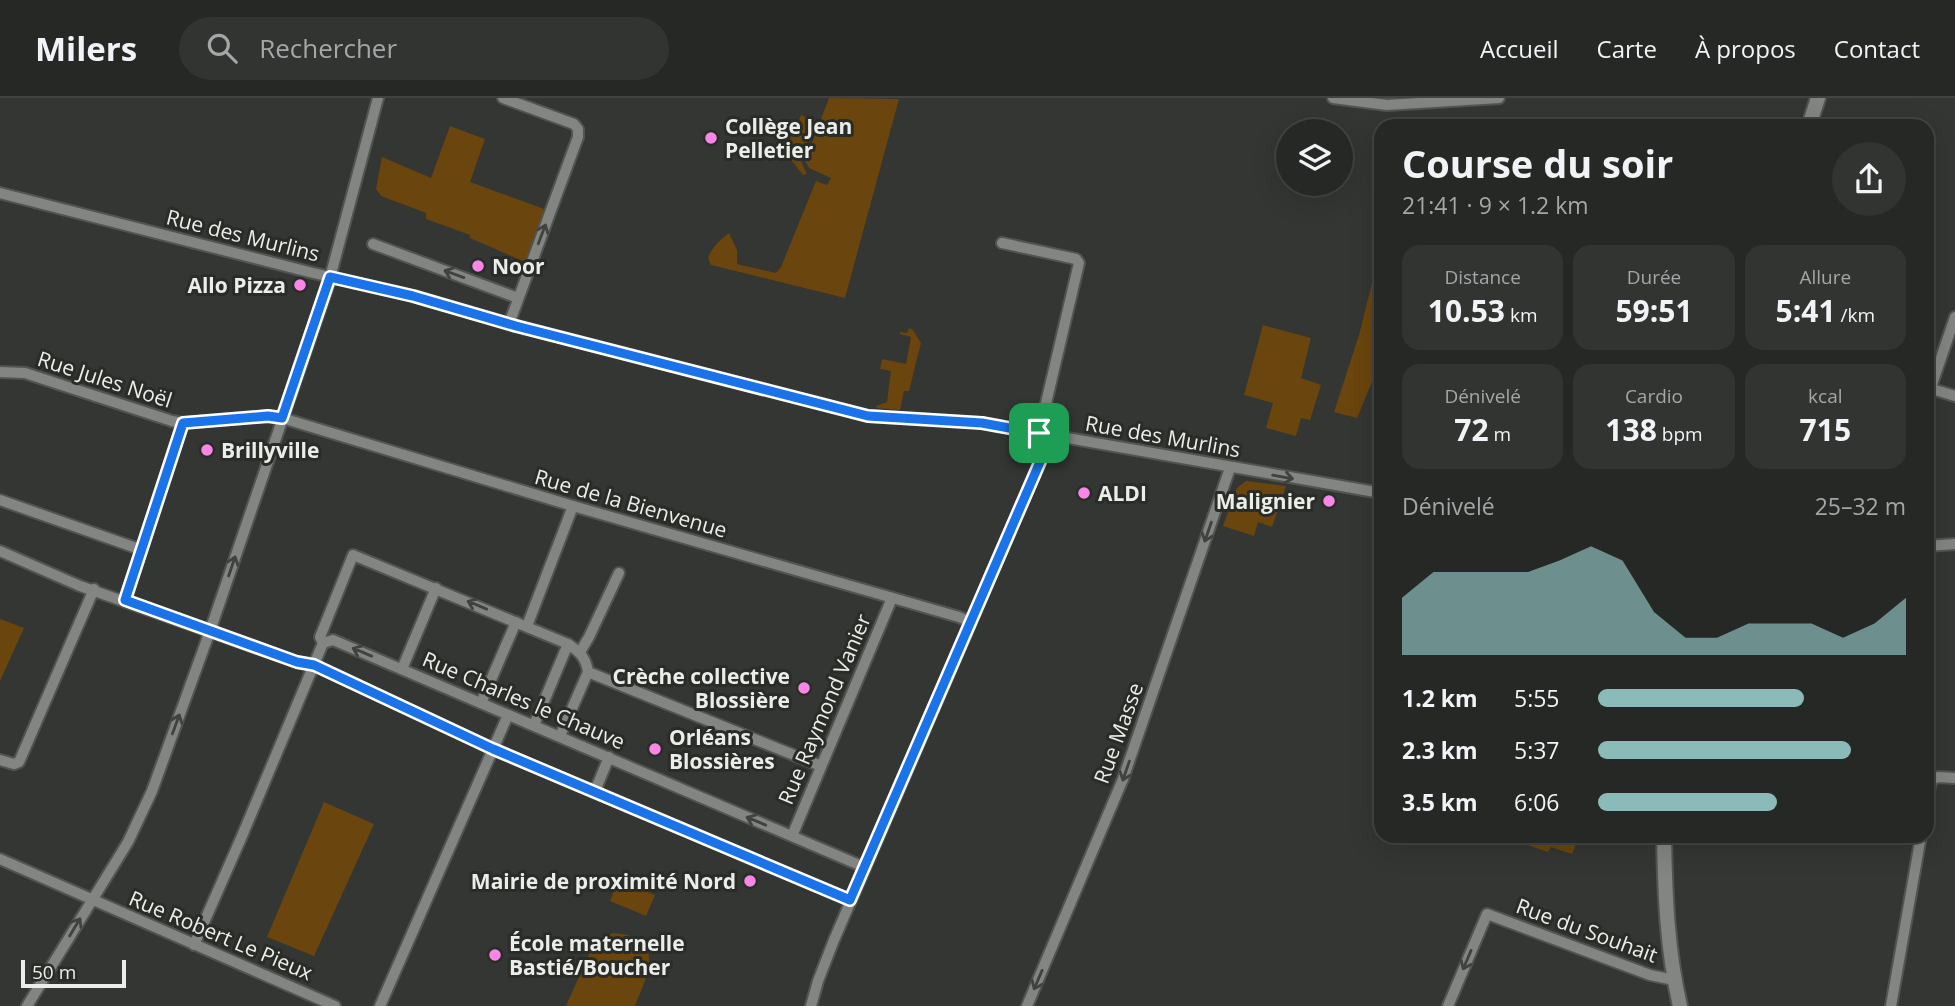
<!DOCTYPE html>
<html lang="fr">
<meta charset="utf-8">
<style>
body{margin:0;font-family:"Open Sans",sans-serif;background:#323432;color:#f1f3f6;height:100vh;display:flex;flex-direction:column;font-size:26px;white-space:nowrap}
*{box-sizing:border-box;margin:0}
p{font-size:23px;color:#a4a6a7}
.icon{flex:none;width:38px;height:38px;fill:none;stroke:currentColor;stroke-width:2;stroke-linecap:round;stroke-linejoin:round}
.map{position:relative;flex:1;overflow:hidden}
.sheet{position:absolute;left:1374px;top:21px;width:560px;height:724px;display:flex;flex-direction:column;background:#262826;border-radius:21px;box-shadow:0 7px 28px #0002,0 0 0 2px #424443}
.sheet>*{flex:none}
.tools{position:absolute;left:1276px;top:21px;display:grid;gap:14px}
.tools a{display:grid;place-items:center;width:77px;height:77px;border-radius:50%;background:#262826;box-shadow:0 7px 28px #0002,0 0 0 2px #424443;font-size:35px}
.scale{position:absolute;left:21px;bottom:18px;width:105px;box-sizing:border-box;padding-left:7px;border:4px solid #ebedea;border-top:0;font-size:19px;line-height:24px;white-space:nowrap;color:#ebedea;-webkit-text-stroke:5px #2a2c28;paint-order:stroke}
.pin{position:absolute;display:grid;place-items:center;width:60px;height:60px;color:#fff;margin:-30px;border-radius:14px;box-shadow:0 4px 10px #0006}
.round{display:grid;place-items:center;flex:none;width:74px;height:74px;border-radius:37px;background:#323432}
.head{display:flex;align-items:center;justify-content:space-between;height:119px;padding:0 28px}
h1{font-size:38px;font-weight:700;line-height:52px}
.stats{display:grid;grid-template-columns:repeat(3,1fr);gap:10px;height:119px;padding:7px 28px}
.stats div{display:grid;align-content:center;border-radius:18px;background:#323432;text-align:center}
.stats b{font-size:30px;font-weight:700}
.stats small{font-size:19px;font-weight:400}
.stats p{font-size:19px}
.chart{height:196px;padding:14px 28px}
.chart p{display:flex;justify-content:space-between}
.chart svg{width:100%;height:126px;margin-top:7px;fill:#8bbbb9;opacity:.7}
ul{padding:0 28px;list-style:none;font-size:23px}
li{display:grid;grid-template-columns:112px 84px 1fr;align-items:center;height:52px}
li i{height:18px;border-radius:9px;background:#8bbbb9}
header{display:flex;align-items:center;gap:42px;box-sizing:border-box;height:98px;padding:0 35px;background:#262826;border-bottom:2px solid #424443}
header strong{font-size:33px}
nav{display:flex;gap:38px;margin-inline-start:auto;font-size:24px}
.search{width:490px;height:63px;background:#323432;display:flex;align-items:center;gap:18px;box-sizing:border-box;padding:0 24px;border-radius:38px;color:#a4a6a7;font-size:26px}
.map>svg:first-child{display:block}
.green{fill:#6a450d}
.lines{fill:none;stroke-linecap:round;stroke-linejoin:round}
.minor-casing{stroke:#515450;stroke-width:14}
.tertiary-casing{stroke:#515450;stroke-width:18}
.minor{stroke:#828581;stroke-width:10}
.tertiary{stroke:#828581;stroke-width:14}
.oneway{stroke:#40423e}
.route-casing{stroke:#fff;stroke-width:14}
.route{stroke:#1a73e8;stroke-width:9}
.poi-dot{fill:#fa87e7;stroke:#2a2c28;stroke-width:2.5}
.labels{text-anchor:middle;dominant-baseline:central;stroke-width:6;stroke-linejoin:round;paint-order:stroke}
.poi-label{font-size:21px;font-weight:bold;fill:#ebedea;stroke:#2a2c28;text-anchor:start}
.street-label{font-size:21px;fill:#ebedea;stroke:#2a2c28}
</style>
<header>
<strong>Milers</strong>
<div class="search"><svg class="icon" aria-label="search" viewBox="0 0 24 24"><circle cx="10" cy="10" r="6"/><path d="M15 15l6 6"/></svg>Rechercher</div>
<nav><a>Accueil</a><a>Carte</a><a>À propos</a><a>Contact</a></nav>
</header>
<div class="map">
<svg width="1955" height="908" viewBox="0 0 1955 908">
<rect width="100%" height="100%" fill="#333632"/>
<!-- green -->
<g class="green">
<path d="M829,0L899,1L845,200L711,167L708,160C712,149 720,142 729,135L737,152V166L776,175L781,169L816,83L827,87L831,80L809,70L805,63Z"/>
<polygon points="801,17 816,23 800,61 807,76 803,77 761,24 794,35"/>
<polygon points="450,28 485,41 470,84 544,111 525,164 470,140 470,137 426,121 426,115 381,98 376,91 382,59 431,80"/>
<polygon points="1372,185 1381,189 1381,262 1357,320 1334,314 1359,237"/>
<polygon points="1263,227 1311,240 1301,280 1321,287 1310,322 1301,320 1296,338 1266,330 1273,305 1244,297"/>
<polygon points="909,230 913,232 921,245 909,293 904,293 900,312 877,310 876,308 887,304 891,273 880,271 882,261 906,266 911,239 900,236 900,234 907,235"/>
<polygon points="1246,383 1286,388 1272,429 1258,424 1254,438 1223,428 1237,390"/>
<polygon points="0,521 24,530 0,583"/>
<polygon points="324,704 374,726 314,858 267,839"/>
<polygon points="1504,739 1579,739 1572,756 1551,749 1548,754"/>
<polygon points="619,781 655,797 646,818 610,803"/>
<path d="M613,835C666,838 649,875 635,908H566L593,847L600,841Z"/>
</g>
<g class="lines">
<defs>
<g id="minor">
<polyline points="503,0 574,26 578,31 578,39 509,226"/>
<polyline points="1333,0 1387,7 1499,0"/>
<polyline points="0,95 309,174 413,198 525,230 868,318 982,325 1381,395"/>
<polyline points="1002,145 1076,161 1079,165 1039,335"/>
<polyline points="373,146 518,200"/>
<polyline points="0,274 25,275 172,323 183,325 268,318 282,320 573,408 959,519 971,524"/>
<polyline points="1932,291 1955,298"/>
<polyline points="1927,301 1955,219"/>
<polyline points="0,402 142,452"/>
<polyline points="1927,448 1955,446"/>
<polyline points="0,453 80,488 297,564 314,567 493,651 850,802"/>
<polyline points="125,502 183,325"/>
<polyline points="527,528 573,408"/>
<polyline points="323,545 333,542 864,769"/>
<polyline points="580,554 589,539 619,475"/>
<polyline points="402,571 436,490"/>
<polyline points="481,605 516,524"/>
<polyline points="534,627 568,546"/>
<polyline points="560,638 588,574"/>
<polyline points="0,662 14,666 19,664 94,491"/>
<polyline points="595,693 609,659"/>
<polyline points="1927,704 1931,682 1938,679 1955,680"/>
<polyline points="792,738 892,500"/>
<polyline points="0,761 335,908"/>
<path d="M194,847L242,738L323,545L320,539L353,457L568,546C580,554 586,560 588,574L821,668"/>
<polyline points="27,908 128,744 152,693 210,533 327,191 378,0"/>
<polyline points="380,908 508,617"/>
<polyline points="811,908 818,883 834,842 1043,357 1047,337"/>
<polyline points="1027,908 1123,681 1230,370"/>
<polyline points="1448,908 1487,816 1650,877 1674,882"/>
<polyline points="1891,908 1921,738"/>
</g>
<g id="tertiary">
<polyline points="1809,28 1818,0"/>
<path d="M1664,738C1665,796 1667,852 1680,908"/>
</g>
</defs>
<!-- minor casing -->
<use href="#minor" class="minor-casing"/>
<!-- tertiary casing -->
<use href="#tertiary" class="tertiary-casing"/>
<!-- minor -->
<use href="#minor" class="minor"/>
<!-- tertiary -->
<use href="#tertiary" class="tertiary"/>
</g>
<!-- one-way arrows -->
<defs><path id="oneway-shaft" d="M-6 0H5M1.5-3L5.5 0L1.5 3" fill="none" stroke-width="1.6" stroke-linecap="round" stroke-linejoin="round" transform="scale(1.75)"/></defs>
<g class="oneway">
<use href="#oneway-shaft" transform="translate(542 136) rotate(-69)"/>
<use href="#oneway-shaft" transform="translate(454 176) rotate(-160)"/>
<use href="#oneway-shaft" transform="translate(1283 379) rotate(10)"/>
<use href="#oneway-shaft" transform="translate(1208 434) rotate(109)"/>
<use href="#oneway-shaft" transform="translate(232 468) rotate(-71)"/>
<use href="#oneway-shaft" transform="translate(477 507) rotate(-157)"/>
<use href="#oneway-shaft" transform="translate(362 554) rotate(-157)"/>
<use href="#oneway-shaft" transform="translate(176 626) rotate(-70)"/>
<use href="#oneway-shaft" transform="translate(1126 673) rotate(109)"/>
<use href="#oneway-shaft" transform="translate(756 723) rotate(-157)"/>
<use href="#oneway-shaft" transform="translate(75 829) rotate(-59)"/>
<use href="#oneway-shaft" transform="translate(1467 862) rotate(113)"/>
<use href="#oneway-shaft" transform="translate(1038 882) rotate(113)"/>
</g>
<g class="lines">
<defs>
<polygon id="route" points="330,179 413,198 516,228 868,318 982,325 1047,337 1043,357 850,802 493,651 314,567 297,564 125,502 183,325 268,318 282,320"/>
</defs>
<!-- route casing -->
<use href="#route" class="route-casing"/>
<!-- route -->
<use href="#route" class="route"/>
</g>
<!-- markers -->
<g class="poi-dot">
<circle cx="711" cy="40" r="7"/>
<circle cx="478" cy="168" r="7"/>
<circle cx="300" cy="187" r="7"/>
<circle cx="207" cy="352" r="7"/>
<circle cx="1084" cy="395" r="7"/>
<circle cx="1329" cy="403" r="7"/>
<circle cx="804" cy="590" r="7"/>
<circle cx="655" cy="651" r="7"/>
<circle cx="750" cy="783" r="7"/>
<circle cx="495" cy="857" r="7"/>
</g>
<g class="labels">
<!-- poi labels -->
<g class="poi-label">
<text x="725" y="28">Collège Jean<tspan x="725" dy="24">Pelletier</tspan></text>
<text x="492" y="168">Noor</text>
<text x="286" y="187" text-anchor="end">Allo Pizza</text>
<text x="221" y="352">Brillyville</text>
<text x="1098" y="395">ALDI</text>
<text x="1315" y="403" text-anchor="end">Malignier</text>
<text x="790" y="578" text-anchor="end">Crèche collective<tspan x="790" dy="24">Blossière</tspan></text>
<text x="669" y="639">Orléans<tspan x="669" dy="24">Blossières</tspan></text>
<text x="736" y="783" text-anchor="end">Mairie de proximité Nord</text>
<text x="509" y="845">École maternelle<tspan x="509" dy="24">Bastié/Boucher</tspan></text>
</g>
<!-- street labels -->
<g class="street-label">
<text transform="translate(243 137) rotate(14)">Rue des Murlins</text>
<text transform="translate(105 281) rotate(18)">Rue Jules Noël</text>
<text transform="translate(1163 338) rotate(10)">Rue des Murlins</text>
<text transform="translate(631 405) rotate(16)">Rue de la Bienvenue</text>
<text transform="translate(524 602) rotate(23)">Rue Charles le Chauve</text>
<text transform="translate(824 611) rotate(-67)">Rue Raymond Vanier</text>
<text transform="translate(1118 635) rotate(-70)">Rue Masse</text>
<text transform="translate(1587 832) rotate(20)">Rue du Souhait</text>
<text transform="translate(221 837) rotate(23)">Rue Robert Le Pieux</text>
</g>
</g>
</svg>
<div class="tools">
<a><svg class="icon" aria-label="layers" viewBox="0 0 24 24"><path d="M12 4l9 5-9 5-9-5zM3 14l9 5 9-5"/></svg></a>
</div>
<div class="scale">50 m</div>
<div class="pin" style="left:1039px;top:335px;background:#1e9e55"><svg class="icon" aria-label="arrive" viewBox="0 0 24 24"><path d="M6 21V4h12l-3 4 3 4H6"/></svg></div>
<section class="sheet">
<div class="head"><div><h1>Course du soir</h1><p>21:41 · 9 × 1.2 km</p></div><a class="round"><svg class="icon" aria-label="share" viewBox="0 0 24 24"><path d="M12 15V3M7 8l5-5 5 5M5 13v7h14v-7"/></svg></a></div>
<div class="stats">
<div><p>Distance</p><b>10.53<small> km</small></b></div>
<div><p>Durée</p><b>59:51</b></div>
<div><p>Allure</p><b>5:41<small> /km</small></b></div>
</div>
<div class="stats">
<div><p>Dénivelé</p><b>72<small> m</small></b></div>
<div><p>Cardio</p><b>138<small> bpm</small></b></div>
<div><p>kcal</p><b>715</b></div>
</div>
<div class="chart"><p><span>Dénivelé</span>25–32 m</p>
<svg viewBox="0 0 160 44" preserveAspectRatio="none"><path d="M0 44V24L10 15L20 15L30 15L40 15L50 11L60 6L70 11L80 29L90 38L100 38L110 33L120 33L130 33L140 38L150 33L160 24V44z"/></svg>
</div>
<ul>
<li><b>1.2 km</b>5:55<i style="width:67%"></i></li>
<li><b>2.3 km</b>5:37<i style="width:82%"></i></li>
<li><b>3.5 km</b>6:06<i style="width:58%"></i></li>
</ul>
</section>
</div>
